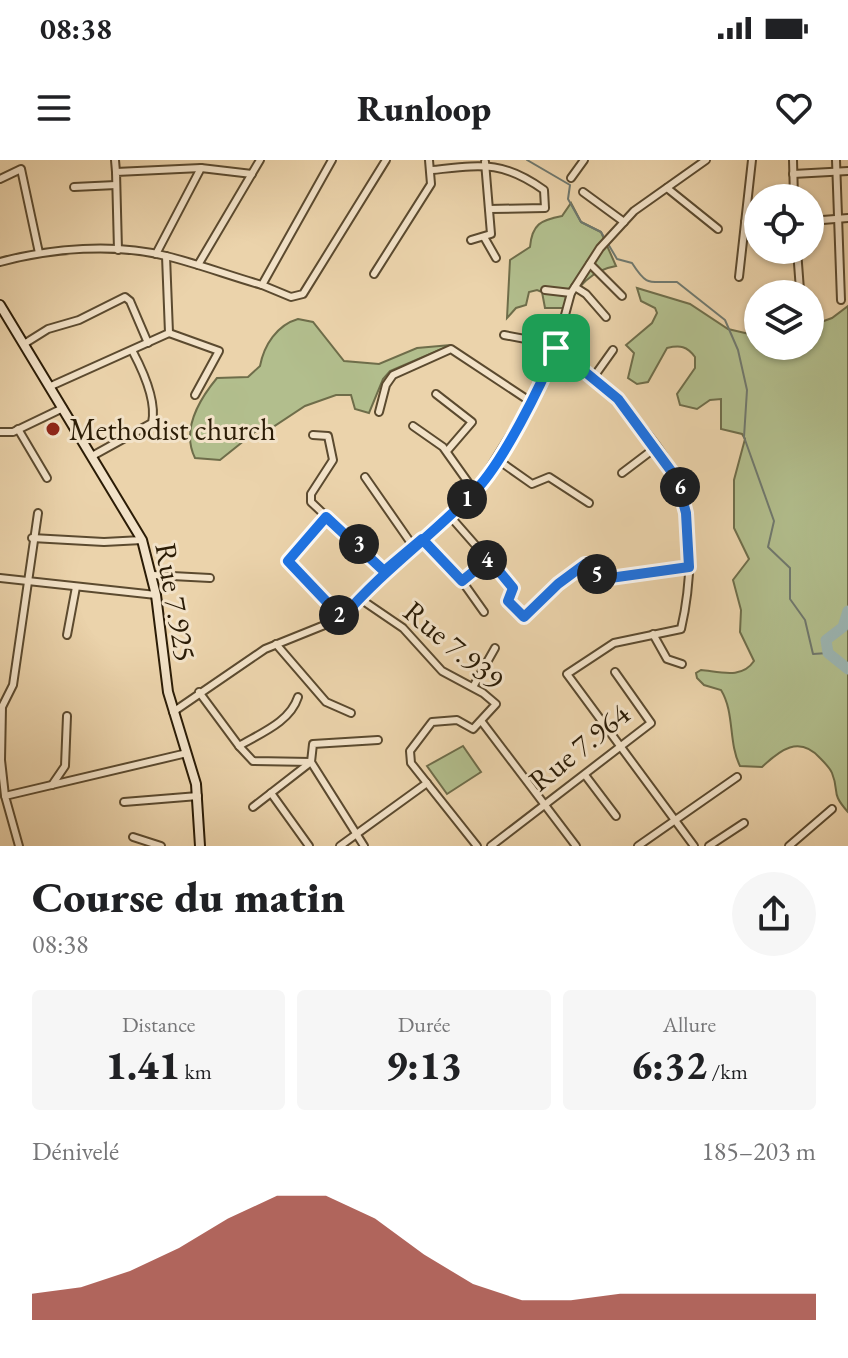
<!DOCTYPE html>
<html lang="fr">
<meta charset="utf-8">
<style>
body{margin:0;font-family:"EB Garamond",serif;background:#f6f6f6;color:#202124;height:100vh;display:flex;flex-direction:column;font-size:30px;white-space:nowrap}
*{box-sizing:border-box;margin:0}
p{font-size:26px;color:#757577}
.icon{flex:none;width:44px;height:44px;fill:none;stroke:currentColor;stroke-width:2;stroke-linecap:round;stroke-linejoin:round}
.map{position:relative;height:686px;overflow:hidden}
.details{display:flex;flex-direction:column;background:#fff;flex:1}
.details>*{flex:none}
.fabs{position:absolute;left:744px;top:24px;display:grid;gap:16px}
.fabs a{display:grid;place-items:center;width:80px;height:80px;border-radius:50%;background:#fff;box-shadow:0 2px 6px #0004;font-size:40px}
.pin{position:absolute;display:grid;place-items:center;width:68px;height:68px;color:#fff;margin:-34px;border-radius:16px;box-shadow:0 4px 12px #0006}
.km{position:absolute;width:40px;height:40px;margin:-20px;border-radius:50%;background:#222;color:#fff;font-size:22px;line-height:40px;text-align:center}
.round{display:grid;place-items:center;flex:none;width:84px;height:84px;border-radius:42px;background:#f6f6f6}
.summary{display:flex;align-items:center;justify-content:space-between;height:136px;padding:0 32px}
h1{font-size:44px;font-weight:800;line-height:60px}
.figures{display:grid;grid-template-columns:repeat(3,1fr);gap:12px;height:136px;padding:8px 32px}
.figures div{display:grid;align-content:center;border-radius:8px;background:#f6f6f6;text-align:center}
.figures b{font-size:40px;font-weight:800}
.figures small{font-size:22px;font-weight:400}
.figures p{font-size:22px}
.chart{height:224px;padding:16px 32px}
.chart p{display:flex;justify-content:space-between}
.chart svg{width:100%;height:144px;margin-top:8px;fill:#8f2418;opacity:.7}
.status{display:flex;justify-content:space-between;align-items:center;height:56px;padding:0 40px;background:#fff;direction:ltr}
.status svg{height:22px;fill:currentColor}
header{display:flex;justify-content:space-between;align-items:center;height:104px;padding:0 32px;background:#fff;font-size:36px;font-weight:800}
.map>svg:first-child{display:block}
.green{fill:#b2be8d;stroke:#6e6d4a;stroke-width:2}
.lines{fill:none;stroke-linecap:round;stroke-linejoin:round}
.stream{stroke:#6f786e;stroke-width:2}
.river{stroke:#9cb6b3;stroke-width:11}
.street-casing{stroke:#5b4a2f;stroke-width:10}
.secondary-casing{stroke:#2b1c06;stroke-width:12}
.street{stroke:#f2e2c8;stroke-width:6}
.secondary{stroke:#f2e2c8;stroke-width:8}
.route-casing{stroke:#fff;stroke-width:16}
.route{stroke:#1a73e8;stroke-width:10}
.poi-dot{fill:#8f2418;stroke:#f2e2c8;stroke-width:3}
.labels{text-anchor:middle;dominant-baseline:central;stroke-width:6;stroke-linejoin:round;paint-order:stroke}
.poi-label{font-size:30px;fill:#2b1c06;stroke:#f2e2c8;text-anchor:start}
.street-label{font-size:30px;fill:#2b1c06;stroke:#f2e2c8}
</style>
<div class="status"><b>08:38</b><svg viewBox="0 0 49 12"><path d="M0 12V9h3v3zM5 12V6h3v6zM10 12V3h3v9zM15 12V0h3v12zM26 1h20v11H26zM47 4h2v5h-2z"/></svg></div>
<header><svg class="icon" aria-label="menu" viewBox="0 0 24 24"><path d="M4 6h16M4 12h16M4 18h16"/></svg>Runloop<svg class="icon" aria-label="heart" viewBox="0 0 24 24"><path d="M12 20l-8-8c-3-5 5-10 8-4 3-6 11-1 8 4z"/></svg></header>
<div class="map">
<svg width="848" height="686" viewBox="0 0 848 686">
<rect width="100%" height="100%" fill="#ebd3ab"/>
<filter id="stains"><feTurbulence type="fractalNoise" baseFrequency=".0025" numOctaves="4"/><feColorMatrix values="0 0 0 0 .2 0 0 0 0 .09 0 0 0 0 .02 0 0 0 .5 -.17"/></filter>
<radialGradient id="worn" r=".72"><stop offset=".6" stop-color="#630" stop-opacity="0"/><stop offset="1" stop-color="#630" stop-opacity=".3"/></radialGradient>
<!-- green -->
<g class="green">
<path d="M571,43L581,62L601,72L616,106C591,110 578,127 565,148H545L542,132L537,130L529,132L526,145L516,148L507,158L510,100L530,87C532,64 541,60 562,56Z"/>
<path d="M637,128L690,144L728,169L758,176V186H810V166L832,158L848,146V652C830,632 840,633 832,613C830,608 824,602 820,598C799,575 780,590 762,607L740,606C728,582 735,553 721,530L704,525L697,518L696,513L701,510C721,512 742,519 754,501L740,472L741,450L733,420L749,399L734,368V320L745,279L742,274L721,269V239L710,240L697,249L680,245L677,234L695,208V197C687,186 680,185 667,188L648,222L637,224L628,218L634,193L626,185L652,163L657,153L655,148L641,141Z"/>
<path d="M298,159L313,162L344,201L379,204L417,188L451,185L390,211L383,219L369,253L355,249L351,235H336L305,246L270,269L255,272L220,300L195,298C181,270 198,241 217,218L248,217L260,206C264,185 277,165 298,159Z"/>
<polygon points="463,586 481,612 447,634 427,606"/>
</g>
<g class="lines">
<!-- stream -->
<path class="stream" d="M527,0L570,25L568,39L581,62L601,72L617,99L632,103C648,128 649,121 677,122L725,160L738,190L747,230L744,277L774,361L768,387L790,408V439L805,460L813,494L828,493"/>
<!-- river -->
<polyline class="river" points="848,451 843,467 826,480 828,493 848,509"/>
<defs>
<g id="street">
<polyline points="115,0 116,12"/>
<polyline points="793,0 794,38"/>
<polyline points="836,0 841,140"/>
<path d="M432,10C481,5 502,0 544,30L545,48L489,49"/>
<polyline points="793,14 848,11"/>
<polyline points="571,18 584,0"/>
<polyline points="0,19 21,9 39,93"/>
<polyline points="74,27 116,25"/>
<polyline points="667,28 718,69"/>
<polyline points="583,32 624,62"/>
<polyline points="810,61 848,58"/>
<polyline points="745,62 758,62"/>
<polyline points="484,77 496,98"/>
<polyline points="471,80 491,74 485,2"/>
<polyline points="118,90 116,12 201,8"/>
<polyline points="797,90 800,130"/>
<polyline points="156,94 201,8 252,14"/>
<path d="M0,102C51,88 115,83 166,96C199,104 230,116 262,125L332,0"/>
<polyline points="590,104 622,136"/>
<polyline points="198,105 260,0"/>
<polyline points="374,114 431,24 429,0"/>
<polyline points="739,117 752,0"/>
<polyline points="262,125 291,137 303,134 386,0"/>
<polyline points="575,127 586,134 606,157"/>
<polyline points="545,130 571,133"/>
<polyline points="169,173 219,191 195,235"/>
<polyline points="504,175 557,185"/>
<polyline points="24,184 48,169 79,160 125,137 130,141 148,183"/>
<path d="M556,188C603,226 652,267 679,323C696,359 690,431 681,469L614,483L567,514L694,686"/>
<polyline points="593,218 613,190"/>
<polyline points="51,226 169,173 166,96"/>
<polyline points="436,234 472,262 447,291"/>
<polyline points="379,252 386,225 393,215 451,189 531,242"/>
<polyline points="413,266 443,287 475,332"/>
<polyline points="18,269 47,318"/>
<polyline points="0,272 13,272 63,248"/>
<polyline points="313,275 328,276 333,300 311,334 311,342 384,411"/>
<path d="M94,295L152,263C157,241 143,211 133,192"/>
<polyline points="498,300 532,324 549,317 589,343"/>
<polyline points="622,313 655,288"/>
<polyline points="365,317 413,386"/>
<polyline points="449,355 513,428 508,441 524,457 558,424 587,404 605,419 689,407"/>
<polyline points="326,357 288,401 342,458"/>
<polyline points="32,378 104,382 142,380"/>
<polyline points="422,379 462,421 484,452"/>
<polyline points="153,415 210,418"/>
<polyline points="0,418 156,435"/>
<polyline points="462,421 489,399"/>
<polyline points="359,438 403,468 442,511 483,533 496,544 473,569 457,560 432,562 410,591 411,603 477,686"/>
<polyline points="653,474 667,499 682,504"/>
<polyline points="67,475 76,427"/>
<polyline points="276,484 326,542 351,553"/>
<polyline points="473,527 495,488"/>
<path d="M199,532L239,586C261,573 290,562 298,537"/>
<polyline points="173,552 265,489 342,458 384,411 475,332 531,242 556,188 571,133 600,88 634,51 706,0"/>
<polyline points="482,562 576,686"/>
<polyline points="239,586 253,601 311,602"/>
<polyline points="585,615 616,656"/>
<polyline points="52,625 65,606 67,556"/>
<polyline points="271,633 309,686"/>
<polyline points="5,636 1,600 2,547 13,525 38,353"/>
<polyline points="124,642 198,636"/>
<polyline points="253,647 311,602"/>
<polyline points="133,677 161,686"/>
<polyline points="19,686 5,636 187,593"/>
<polyline points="340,686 427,623"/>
<polyline points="364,686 311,602 313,584 378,580"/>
<polyline points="491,686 651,563 615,512"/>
<polyline points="638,686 737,617"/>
<polyline points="709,686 744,663"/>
<polyline points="789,686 832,649"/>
</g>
<polyline id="secondary" points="0,145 142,380 156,435 168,532 196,624 200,686"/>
</defs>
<!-- street casing -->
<use href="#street" class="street-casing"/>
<!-- secondary casing -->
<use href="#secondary" class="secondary-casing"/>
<!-- street -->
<use href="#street" class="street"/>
<!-- secondary -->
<use href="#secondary" class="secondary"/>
</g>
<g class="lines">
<defs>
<path id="route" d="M556,188C541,226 503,302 475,331C432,376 384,409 342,458L288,401L326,357L384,411L422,379L462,421L489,399L513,428L508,441L524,457L558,424L585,404H589L603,419L689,407L686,353L677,319L618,239L556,188"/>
</defs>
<!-- route casing -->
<use href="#route" class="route-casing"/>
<!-- route -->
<use href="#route" class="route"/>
</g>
<!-- markers -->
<circle class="poi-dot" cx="53" cy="269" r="8"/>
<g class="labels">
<!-- poi labels -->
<g class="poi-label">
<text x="69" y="269">Methodist church</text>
</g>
<!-- street labels -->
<g class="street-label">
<text transform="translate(176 442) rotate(80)">Rue 7.925</text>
<text transform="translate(454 485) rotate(40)">Rue 7.939</text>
<text transform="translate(579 587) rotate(-39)">Rue 7.964</text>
</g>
</g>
<rect width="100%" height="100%" filter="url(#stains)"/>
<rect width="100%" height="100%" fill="url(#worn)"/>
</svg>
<div class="fabs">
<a><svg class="icon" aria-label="locate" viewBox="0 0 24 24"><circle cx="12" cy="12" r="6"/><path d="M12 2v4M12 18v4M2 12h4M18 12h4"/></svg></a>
<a><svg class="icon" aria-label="layers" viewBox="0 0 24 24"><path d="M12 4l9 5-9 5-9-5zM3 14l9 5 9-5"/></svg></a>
</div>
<div class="pin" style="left:556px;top:188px;background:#1e9e55"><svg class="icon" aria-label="arrive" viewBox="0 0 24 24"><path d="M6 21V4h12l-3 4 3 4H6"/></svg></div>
<b class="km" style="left:467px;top:339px">1</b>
<b class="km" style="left:339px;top:455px">2</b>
<b class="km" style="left:359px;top:384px">3</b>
<b class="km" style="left:487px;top:400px">4</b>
<b class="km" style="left:597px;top:414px">5</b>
<b class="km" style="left:680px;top:327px">6</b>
</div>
<section class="details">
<div class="summary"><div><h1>Course du matin</h1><p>08:38</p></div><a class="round"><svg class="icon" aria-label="share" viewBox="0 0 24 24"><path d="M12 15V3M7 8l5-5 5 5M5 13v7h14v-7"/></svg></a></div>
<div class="figures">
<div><p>Distance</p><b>1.41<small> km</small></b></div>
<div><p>Durée</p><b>9:13</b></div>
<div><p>Allure</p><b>6:32<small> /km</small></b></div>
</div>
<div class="chart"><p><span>Dénivelé</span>185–203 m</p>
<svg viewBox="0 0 160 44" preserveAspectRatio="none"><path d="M0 44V36L10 34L20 29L30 22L40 13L50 6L60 6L70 13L80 24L90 33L100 38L110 38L120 36L130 36L140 36L150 36L160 36V44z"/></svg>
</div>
</section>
